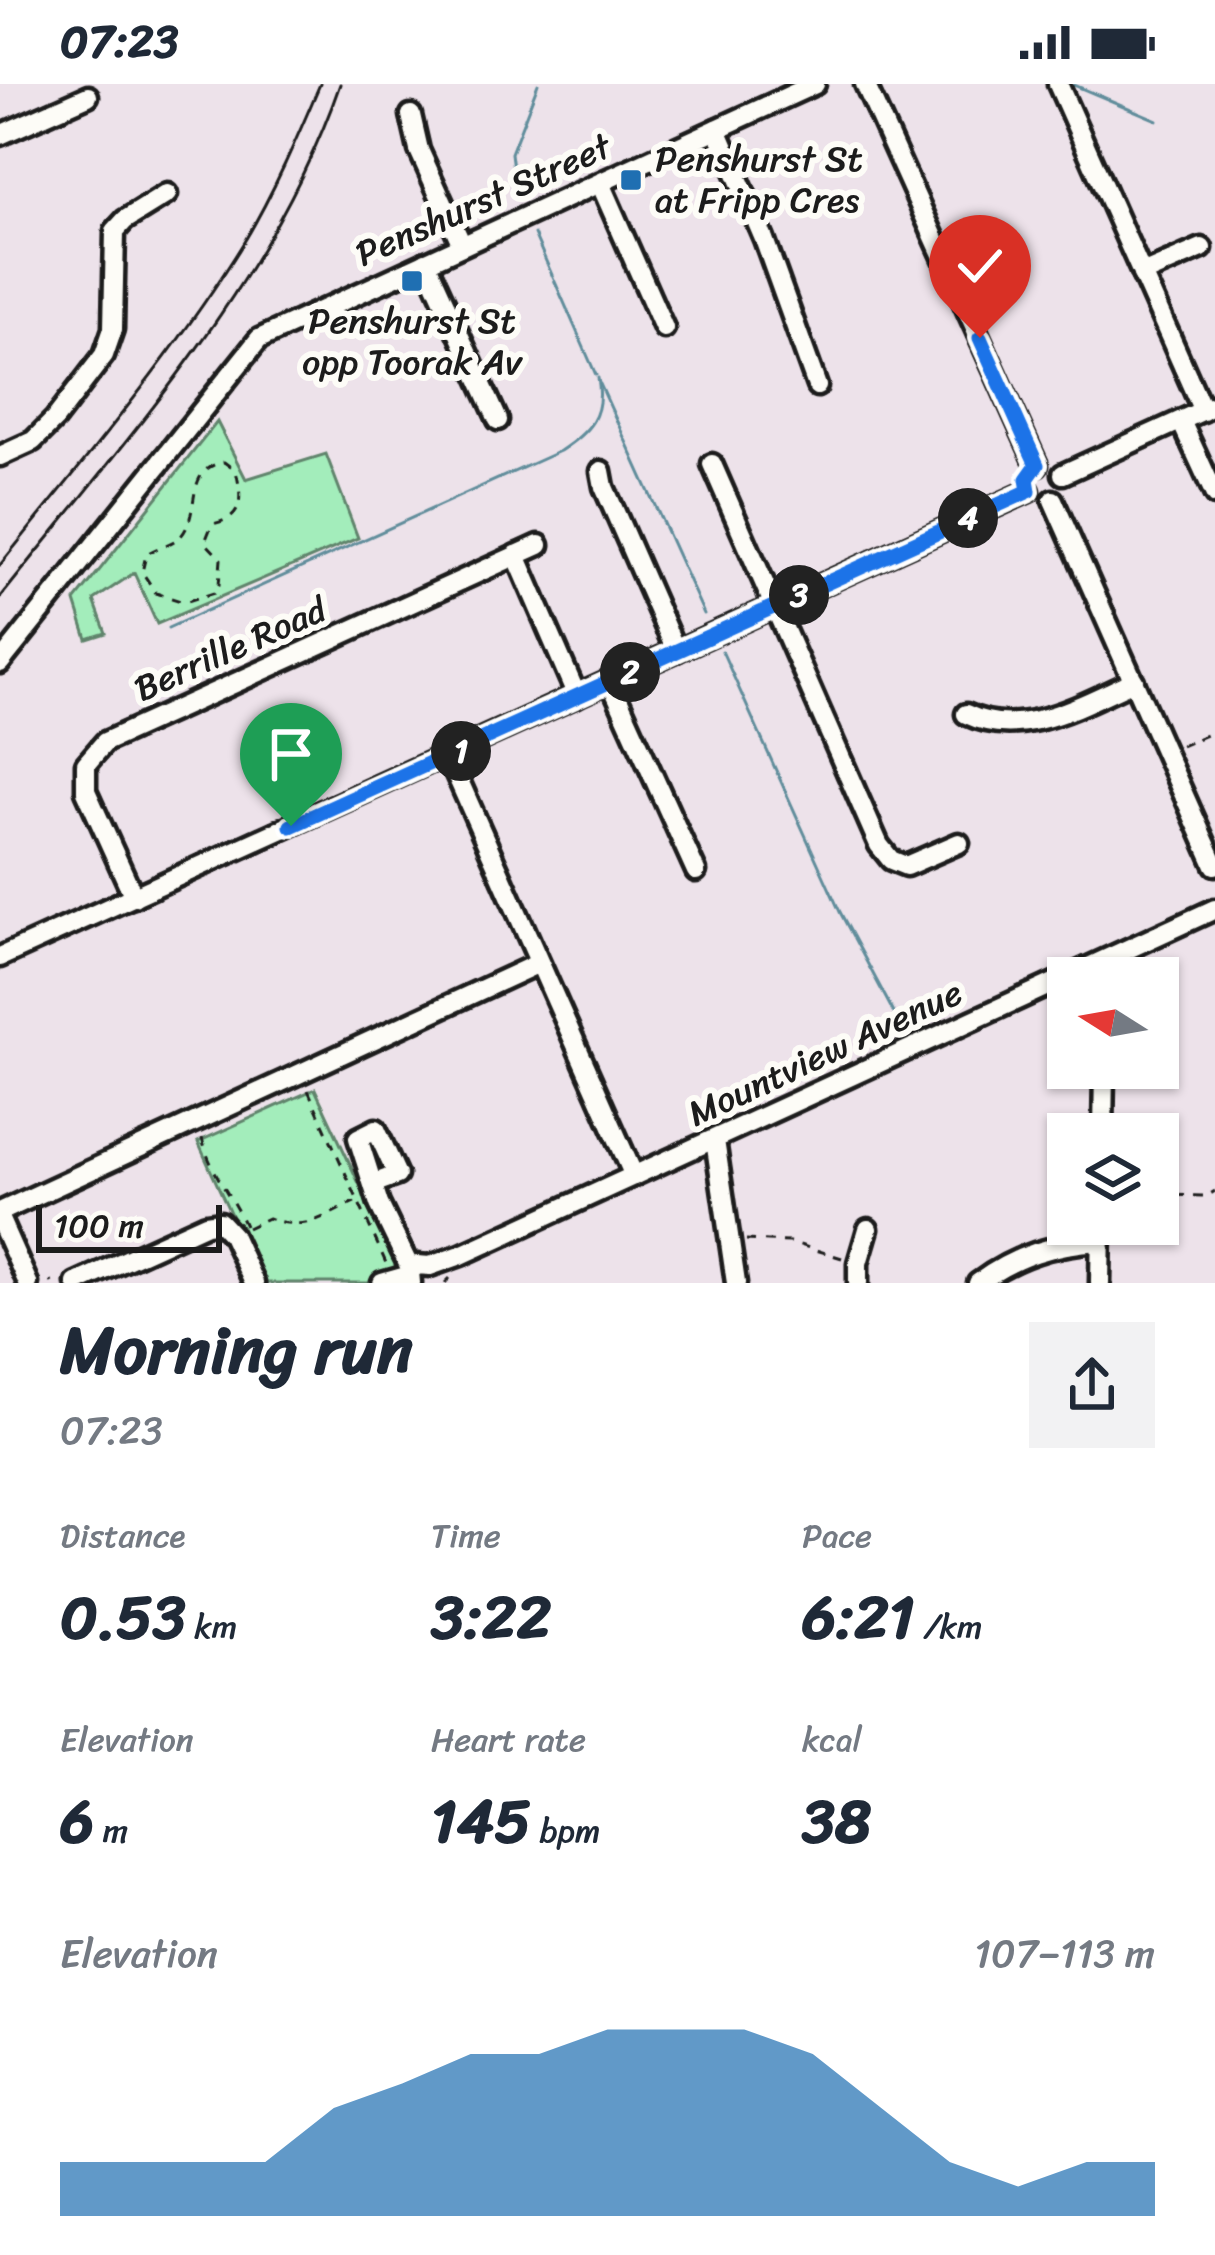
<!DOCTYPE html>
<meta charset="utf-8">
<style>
body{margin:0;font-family:Sriracha,sans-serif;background:#f2f2f3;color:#1f2937;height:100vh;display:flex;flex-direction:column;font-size:45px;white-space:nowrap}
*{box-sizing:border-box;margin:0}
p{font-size:39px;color:#747a83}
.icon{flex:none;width:66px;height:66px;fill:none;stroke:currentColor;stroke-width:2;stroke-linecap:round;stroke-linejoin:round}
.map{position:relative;height:1199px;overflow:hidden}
.sheet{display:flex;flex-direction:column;background:#fff;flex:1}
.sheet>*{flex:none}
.needle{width:78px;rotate:281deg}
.buttons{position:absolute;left:1047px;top:873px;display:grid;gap:24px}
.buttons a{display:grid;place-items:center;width:132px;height:132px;border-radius:0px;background:#fff;box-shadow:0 3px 9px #0004;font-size:60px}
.scale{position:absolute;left:36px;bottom:30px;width:186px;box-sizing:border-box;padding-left:12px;border:6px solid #1c1c1c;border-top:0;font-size:33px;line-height:42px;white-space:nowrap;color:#1c1c1c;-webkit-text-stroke:9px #fdfcf7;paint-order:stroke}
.pin{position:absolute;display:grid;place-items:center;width:102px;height:102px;color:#fff;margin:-123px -51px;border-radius:50% 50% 50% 0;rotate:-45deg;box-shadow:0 0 12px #0007}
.pin .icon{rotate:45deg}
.km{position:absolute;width:60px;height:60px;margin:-30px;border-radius:50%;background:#222;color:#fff;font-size:33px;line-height:60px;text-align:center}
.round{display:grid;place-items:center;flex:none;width:126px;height:126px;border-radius:0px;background:#f2f2f3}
.overview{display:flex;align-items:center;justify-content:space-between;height:204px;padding:0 60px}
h1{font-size:66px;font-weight:700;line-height:90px}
.metrics{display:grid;grid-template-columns:repeat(3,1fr);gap:18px;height:204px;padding:12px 60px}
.metrics div{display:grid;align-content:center}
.metrics b{font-size:60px;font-weight:700}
.metrics small{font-size:33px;font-weight:400}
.metrics p{font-size:33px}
.chart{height:336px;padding:24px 60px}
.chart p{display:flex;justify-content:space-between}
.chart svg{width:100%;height:216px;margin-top:12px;fill:#1f6fb2;opacity:.7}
.status{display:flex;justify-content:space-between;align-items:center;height:84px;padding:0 60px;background:#fff;direction:ltr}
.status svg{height:33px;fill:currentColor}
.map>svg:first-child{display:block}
.green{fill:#a3edbb;stroke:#60846c;stroke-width:3}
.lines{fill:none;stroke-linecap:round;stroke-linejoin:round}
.stream{stroke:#618d9b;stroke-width:3}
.minor-casing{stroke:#1c1c1c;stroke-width:27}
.path{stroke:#1c1c1c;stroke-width:3;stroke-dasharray:9 9;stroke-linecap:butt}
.minor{stroke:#fdfcf7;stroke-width:18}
.rail{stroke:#1c1c1c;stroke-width:3}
.route-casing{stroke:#fff;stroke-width:24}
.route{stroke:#1a73e8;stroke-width:15}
.poi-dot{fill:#1f6fb2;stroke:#fdfcf7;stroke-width:4.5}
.labels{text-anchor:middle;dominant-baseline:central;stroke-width:12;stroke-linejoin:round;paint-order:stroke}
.poi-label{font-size:36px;fill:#1c1c1c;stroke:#fdfcf7;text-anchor:start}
.street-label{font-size:36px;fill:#1c1c1c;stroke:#fdfcf7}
</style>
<div class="status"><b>07:23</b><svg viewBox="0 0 49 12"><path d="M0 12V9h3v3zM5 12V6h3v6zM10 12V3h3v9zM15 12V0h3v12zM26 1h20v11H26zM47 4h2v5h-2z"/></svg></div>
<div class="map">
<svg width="1215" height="1199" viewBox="0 0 1215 1199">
<rect width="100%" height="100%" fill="#ede2ea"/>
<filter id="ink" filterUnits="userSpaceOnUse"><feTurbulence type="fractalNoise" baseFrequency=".00833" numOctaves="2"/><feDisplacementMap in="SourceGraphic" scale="24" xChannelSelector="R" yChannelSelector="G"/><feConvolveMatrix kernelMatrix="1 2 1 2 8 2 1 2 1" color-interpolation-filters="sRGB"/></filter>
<g filter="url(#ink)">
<!-- green -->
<g class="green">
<polygon points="217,338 246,395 326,370 358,454 157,540 134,489 94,516 106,549 87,555 75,517"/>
<polygon points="315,1005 399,1185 369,1199 262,1199 198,1058"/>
</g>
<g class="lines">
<!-- stream -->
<g class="stream">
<polyline points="1074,1 1157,36"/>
<polyline points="516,109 511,69 538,0"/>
<polyline points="534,150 596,291"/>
<polyline points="600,300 704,530"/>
<path d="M168,544L560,367C589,348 605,332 598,294"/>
<polyline points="722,567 840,828 903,946"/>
</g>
<defs>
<g id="minor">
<polyline points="865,0 1037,381"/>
<polyline points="1058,0 1203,327"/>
<polyline points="411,31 419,66 462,161"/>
<polyline points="717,45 764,155 817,302"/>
<polyline points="0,51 88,12"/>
<polyline points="600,99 664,244"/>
<polyline points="426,178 498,336"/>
<polyline points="1142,190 1202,164"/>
<polyline points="1181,337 1215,411"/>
<polyline points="0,372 33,357 55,335 104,271 113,245 115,147 125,136 167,110"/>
<polyline points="712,380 879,761 891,776 906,782 959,759"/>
<polyline points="601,387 604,403 676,567"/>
<polyline points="1063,390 1215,321"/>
<polyline points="1053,416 1215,781"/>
<polyline points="516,471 577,612"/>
<polyline points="0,579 259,255 815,0"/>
<polyline points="610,597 696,787"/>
<path d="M966,630C1022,657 1082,620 1134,597"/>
<polyline points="448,672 634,1092"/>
<polyline points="134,813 86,707 86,680 105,658 539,461"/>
<polyline points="0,873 1029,407"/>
<polyline points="1103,1050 1104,984"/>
<polyline points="715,1056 736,1199"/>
<polyline points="375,1099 397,1091 376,1045 358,1054 379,1120 411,1186"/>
<polyline points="0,1128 539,879"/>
<polyline points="0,1136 28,1199"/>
<polyline points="76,1199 206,1140 220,1138 232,1151 254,1199"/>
<polyline points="382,1199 410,1191"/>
<polyline points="411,1199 410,1188 417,1181 430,1182 461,1171 1215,825"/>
<polyline points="858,1199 858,1179 868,1145"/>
<path d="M978,1199C1016,1171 1054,1160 1100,1157"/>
<polyline points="1100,1199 1101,1140"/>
</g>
</defs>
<!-- minor casing -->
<use href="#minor" class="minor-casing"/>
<!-- path -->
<g class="path">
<path d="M224,378L236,387C243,416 243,434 212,440L205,458L221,475L219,501L214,509L184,518L156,509L142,488L146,471C155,463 172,461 181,452C202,427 183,385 224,378Z"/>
<polyline points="1181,662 1215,647"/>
<polyline points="308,1006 386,1179"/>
<path d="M202,1054C210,1088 232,1112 245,1142"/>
<polyline points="1158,1111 1207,1112 1215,1107"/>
<path d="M247,1144L268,1134C306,1148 320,1134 355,1118"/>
<polyline points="746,1156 790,1158 842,1174"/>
<polyline points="51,1197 52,1199"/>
<polyline points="445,1199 450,1194"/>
</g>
<!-- minor -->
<use href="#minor" class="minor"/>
<!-- rail -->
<g class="rail">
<path d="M0,481C84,376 173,273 244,158C274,108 297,54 320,0"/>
<path d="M0,514C126,355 273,196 340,0"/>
</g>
</g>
</g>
<g class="lines" filter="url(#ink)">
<defs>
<polyline id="route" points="291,742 1029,407 1027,395 1037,381 980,254"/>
</defs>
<!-- route casing -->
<use href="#route" class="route-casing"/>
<!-- route -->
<use href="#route" class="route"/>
</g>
<!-- markers -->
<g class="poi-dot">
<rect x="619" y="84" width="24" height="24" rx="6"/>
<rect x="400" y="185" width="24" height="24" rx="6"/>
</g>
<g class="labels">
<!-- poi labels -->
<g class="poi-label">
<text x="655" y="75">Penshurst St<tspan x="655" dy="41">at Fripp Cres</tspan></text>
<text x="412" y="237" text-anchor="middle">Penshurst St<tspan x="412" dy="41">opp Toorak Av</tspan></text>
</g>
<!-- street labels -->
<g class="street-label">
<text transform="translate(483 116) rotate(-24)">Penshurst Street</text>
<text transform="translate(230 565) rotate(-24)">Berrille Road</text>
<text transform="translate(825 969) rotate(-25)">Mountview Avenue</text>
</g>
</g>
</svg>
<div class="buttons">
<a><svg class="needle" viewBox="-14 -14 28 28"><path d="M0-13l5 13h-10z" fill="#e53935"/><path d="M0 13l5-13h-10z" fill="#747a83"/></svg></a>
<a><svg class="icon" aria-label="layers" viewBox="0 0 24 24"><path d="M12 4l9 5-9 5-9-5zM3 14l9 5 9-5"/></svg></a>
</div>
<div class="scale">100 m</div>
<div class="pin" style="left:291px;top:742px;background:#1e9e55"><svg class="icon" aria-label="arrive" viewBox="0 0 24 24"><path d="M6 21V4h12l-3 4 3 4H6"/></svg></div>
<div class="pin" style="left:980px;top:254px;background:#d93025"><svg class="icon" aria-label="check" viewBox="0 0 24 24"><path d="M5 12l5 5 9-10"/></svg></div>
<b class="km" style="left:461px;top:667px">1</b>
<b class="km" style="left:630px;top:588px">2</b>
<b class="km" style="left:799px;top:511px">3</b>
<b class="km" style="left:968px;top:434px">4</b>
</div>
<section class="sheet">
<div class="overview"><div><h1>Morning run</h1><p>07:23</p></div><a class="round"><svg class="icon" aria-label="share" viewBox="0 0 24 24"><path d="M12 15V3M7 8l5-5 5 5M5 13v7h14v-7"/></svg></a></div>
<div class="metrics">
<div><p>Distance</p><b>0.53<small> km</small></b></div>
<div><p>Time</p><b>3:22</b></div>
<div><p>Pace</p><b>6:21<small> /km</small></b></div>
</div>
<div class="metrics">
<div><p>Elevation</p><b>6<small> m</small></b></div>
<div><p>Heart rate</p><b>145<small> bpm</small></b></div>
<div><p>kcal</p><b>38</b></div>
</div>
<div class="chart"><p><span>Elevation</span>107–113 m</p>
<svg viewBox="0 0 160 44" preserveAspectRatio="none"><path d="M0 44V33L10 33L20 33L30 33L40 22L50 17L60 11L70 11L80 6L90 6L100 6L110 11L120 22L130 33L140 38L150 33L160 33V44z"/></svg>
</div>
</section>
